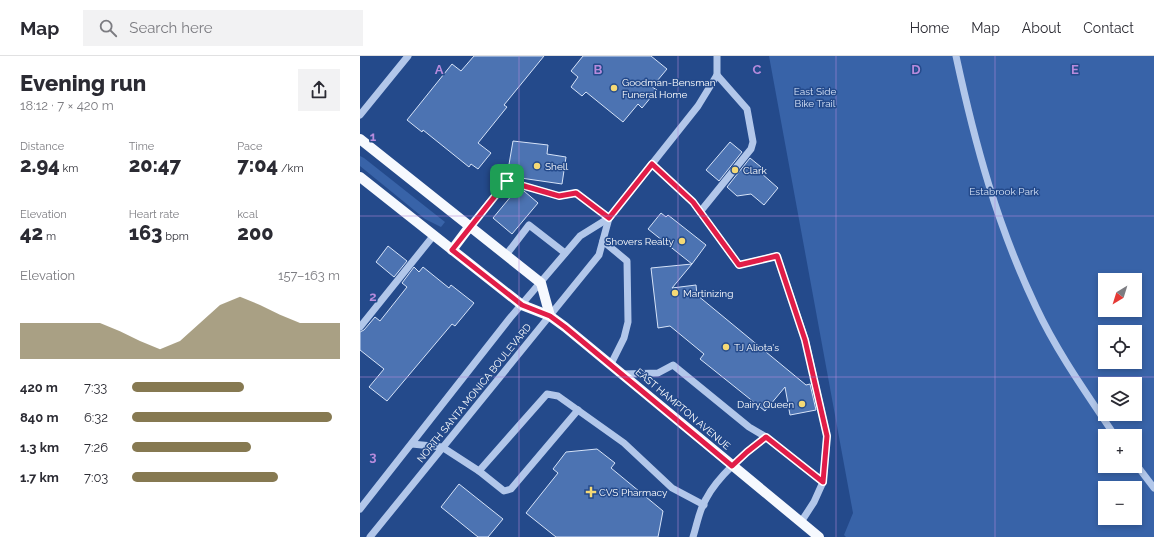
<!DOCTYPE html>
<meta charset="utf-8">
<style>
body{margin:0;font-family:Raleway,sans-serif;background:#f2f2f3;color:#2b2b33;height:100vh;display:flex;flex-direction:column;font-size:15px;white-space:nowrap}
*{box-sizing:border-box;margin:0}
p{font-size:13px;color:#7c7c81}
.icon{flex:none;width:22px;height:22px;fill:none;stroke:currentColor;stroke-width:2;stroke-linecap:round;stroke-linejoin:round}
.map{position:relative;flex:1;overflow:hidden}
.details{display:flex;flex-direction:column;background:#fff;width:360px}
.details>*{flex:none}
.needle{width:26px;rotate:218deg}
.controls{position:absolute;left:738px;top:217px;display:grid;gap:8px}
.controls a{display:grid;place-items:center;width:44px;height:44px;border-radius:0px;background:#fff;box-shadow:0 2px 6px #0003;font-size:20px}
.pin{position:absolute;display:grid;place-items:center;width:34px;height:34px;color:#fff;margin:-17px;border-radius:8px;box-shadow:0 2px 6px #0006}
.round{display:grid;place-items:center;flex:none;width:42px;height:42px;border-radius:0px;background:#f2f2f3}
.headline{display:flex;align-items:center;justify-content:space-between;height:68px;padding:0 20px}
h1{font-size:22px;font-weight:800;line-height:30px}
.stats{display:grid;grid-template-columns:repeat(3,1fr);gap:6px;height:68px;padding:4px 20px}
.stats div{display:grid;align-content:center}
.stats b{font-size:20px;font-weight:800}
.stats small{font-size:11px;font-weight:400}
.stats p{font-size:11px}
.chart{height:112px;padding:8px 20px}
.chart p{display:flex;justify-content:space-between}
.chart svg{width:100%;height:72px;margin-top:4px;fill:#867951;opacity:.7}
ul{padding:0 20px;list-style:none;font-size:13px}
li{display:grid;grid-template-columns:64px 48px 1fr;align-items:center;height:30px}
li i{height:10px;border-radius:5px;background:#867951}
header{display:flex;align-items:center;gap:24px;box-sizing:border-box;height:56px;padding:0 20px;background:#fff;border-bottom:1px solid #e1e1e2}
header strong{font-size:19px}
nav{display:flex;gap:22px;margin-inline-start:auto;font-size:14px}
.search{width:280px;height:36px;background:#f2f2f3;display:flex;align-items:center;gap:10px;box-sizing:border-box;padding:0 14px;border-radius:0px;color:#7c7c81;font-size:15px}
main{display:flex;flex:1;min-height:0}
.map>svg:first-child{display:block}
.green{fill:#3863a8;fill-rule:evenodd}
.building{fill:#4c73b2;stroke:#d6e3f8}
.lines{fill:none;stroke-linecap:round;stroke-linejoin:round}
.minor{stroke:#b2c7ea;stroke-width:7}
.major{stroke:#f6f9fe;stroke-width:10}
.route-casing{stroke:#fff;stroke-width:8}
.route{stroke:#e11d48;stroke-width:5}
.grid{fill:none;stroke:#b68bdc;stroke-width:1;stroke-opacity:0.55}
.poi-dot{fill:#f5d975;stroke:#244a8b;stroke-width:1.5}
.labels{text-anchor:middle;dominant-baseline:central;stroke-width:3;stroke-linejoin:round;paint-order:stroke}
.poi-label{font-size:10px;fill:#fff;stroke:#244a8b;text-anchor:start}
.park-label{font-size:10px;fill:#d6e3f8;stroke:#244a8b}
.street-label{font-size:10px;fill:#fff;stroke:#244a8b}
.grid-label{font-size:13px;text-anchor:middle;font-weight:bold;fill:#b68bdc;stroke:#244a8b;stroke-width:3;stroke-linejoin:round;paint-order:stroke}
</style>
<header>
<strong>Map</strong>
<div class="search"><svg class="icon" aria-label="search" viewBox="0 0 24 24"><circle cx="10" cy="10" r="6"/><path d="M15 15l6 6"/></svg>Search here</div>
<nav><a>Home</a><a>Map</a><a>About</a><a>Contact</a></nav>
</header>
<main>
<section class="details">
<div class="headline"><div><h1>Evening run</h1><p>18:12 · 7 × 420 m</p></div><a class="round"><svg class="icon" aria-label="share" viewBox="0 0 24 24"><path d="M12 15V3M7 8l5-5 5 5M5 13v7h14v-7"/></svg></a></div>
<div class="stats">
<div><p>Distance</p><b>2.94<small> km</small></b></div>
<div><p>Time</p><b>20:47</b></div>
<div><p>Pace</p><b>7:04<small> /km</small></b></div>
</div>
<div class="stats">
<div><p>Elevation</p><b>42<small> m</small></b></div>
<div><p>Heart rate</p><b>163<small> bpm</small></b></div>
<div><p>kcal</p><b>200</b></div>
</div>
<div class="chart"><p><span>Elevation</span>157–163 m</p>
<svg viewBox="0 0 160 44" preserveAspectRatio="none"><path d="M0 44V22L10 22L20 22L30 22L40 22L50 27L60 33L70 38L80 33L90 22L100 11L110 6L120 11L130 17L140 22L150 22L160 22V44z"/></svg>
</div>
<ul>
<li><b>420 m</b>7:33<i style="width:54%"></i></li>
<li><b>840 m</b>6:32<i style="width:96%"></i></li>
<li><b>1.3 km</b>7:26<i style="width:57%"></i></li>
<li><b>1.7 km</b>7:03<i style="width:70%"></i></li>
</ul>
</section>
<div class="map">
<svg width="794" height="481" viewBox="0 0 794 481">
<rect width="100%" height="100%" fill="#244a8b"/>
<!-- green -->
<g class="green">
<path d="M409,0H794V481H486L484,479L493,457ZM745,224H775V254H745ZM745,276H775V306H745ZM745,328H775V358H745ZM745,380H775V410H745ZM745,432H775V462H745Z"/>
<polygon points="0,100 4,102 85,166 81,171 65,163 0,110"/>
</g>
<!-- building -->
<g class="building">
<polygon points="114,0 184,0 144,49 147,51 118,87 131,97 118,113 111,108 109,111 63,74 62,76 47,64 92,8 101,15"/>
<polygon points="223,0 291,0 307,13 292,31 297,34 282,52 278,48 263,66 226,36 222,40 211,31 218,21 211,15"/>
<polygon points="153,85 188,89 187,98 206,101 202,128 147,120"/>
<polygon points="370,86 382,96 359,125 346,114"/>
<polygon points="390,102 401,111 401,117 418,132 404,149 391,138 377,140 367,131"/>
<polygon points="157,133 164,135 178,147 152,178 133,162"/>
<polygon points="301,157 306,161 308,159 346,189 332,208 288,173"/>
<polygon points="28,190 47,205 34,221 16,206"/>
<polygon points="332,208 312,232 336,229 337,239 446,329 450,328 456,354 430,359 425,331 405,355 340,303 344,298 310,270 298,272 291,212"/>
<polygon points="54,211 59,216 63,211 89,232 91,229 114,247 95,270 92,268 27,345 9,331 24,313 0,294 0,276 4,274 15,261 20,265 47,231 42,227"/>
<polygon points="237,393 255,407 251,412 303,455 298,481 196,481 166,457 198,417 193,413 206,396"/>
<polygon points="99,428 143,463 128,481 118,481 81,451"/>
</g>
<g class="lines">
<!-- minor -->
<g class="minor">
<path d="M596,0C615,88 637,169 676,251C697,296 727,338 755,380"/>
<polyline points="0,59 48,0"/>
<polyline points="292,108 333,146 379,209 417,200 445,283 467,380 463,426"/>
<polyline points="340,156 391,93 393,86 387,53 357,19"/>
<polyline points="110,170 147,125 199,140 216,137 249,162"/>
<polyline points="243,185 267,205 268,266 264,282 251,308"/>
<polyline points="146,199 169,169 205,197"/>
<polyline points="0,271 74,179"/>
<polyline points="264,318 298,317 313,309 389,371 406,381"/>
<polyline points="52,388 82,391 119,415 187,338 198,340 264,387 312,432 344,449"/>
<polyline points="775,407 794,432"/>
<polyline points="119,415 144,435 151,433 218,354"/>
<polyline points="0,453 150,262 220,180 249,162 338,50 357,19 357,0"/>
<polyline points="10,481 239,199 249,162"/>
<path d="M333,481C337,469 339,454 346,443C357,421 387,395 406,381L463,426L454,446L441,466"/>
</g>
<!-- major -->
<g class="major">
<polyline points="0,83 181,227 190,260"/>
<polyline points="0,121 162,249 190,260 205,271 459,481"/>
<polyline points="92,194 110,170"/>
</g>
</g>
<g class="lines">
<defs>
<polygon id="route" points="292,108 333,146 379,209 417,200 445,284 467,380 463,426 406,381 387,396 372,410 205,271 190,260 162,249 92,194 147,125 199,140 216,137 249,162"/>
</defs>
<!-- route casing -->
<use href="#route" class="route-casing"/>
<!-- route -->
<use href="#route" class="route"/>
</g>
<!-- grid -->
<path class="grid" d="M159,0V481M318,0V481M476,0V481M635,0V481M0,160H794M0,321H794"/>
<!-- markers -->
<g class="poi-dot">
<circle cx="254" cy="32" r="4"/>
<circle cx="177" cy="110" r="4"/>
<circle cx="375" cy="114" r="4"/>
<circle cx="322" cy="185" r="4"/>
<circle cx="315" cy="237" r="4"/>
<circle cx="366" cy="291" r="4"/>
<circle cx="442" cy="348" r="4"/>
<path d="M229 430h4v4h4v4h-4v4h-4v-4h-4v-4h4z"/>
</g>
<g class="labels">
<!-- poi labels -->
<g class="poi-label">
<text x="262" y="26">Goodman-Bensman<tspan x="262" dy="12">Funeral Home</tspan></text>
<text x="185" y="110">Shell</text>
<text x="383" y="114">Clark</text>
<text x="314" y="185" text-anchor="end">Shovers Realty</text>
<text x="323" y="237">Martinizing</text>
<text x="374" y="291">TJ Aliota's</text>
<text x="434" y="348" text-anchor="end">Dairy Queen</text>
<text x="239" y="436">CVS Pharmacy</text>
</g>
<!-- park labels -->
<g class="park-label">
<text x="455" y="35">East Side<tspan x="455" dy="12">Bike Trail</tspan></text>
<text x="644" y="135">Estabrook Park</text>
</g>
<!-- street labels -->
<g class="street-label">
<text transform="translate(114 337) rotate(-51)">NORTH SANTA MONICA BOULEVARD</text>
<text transform="translate(323 353) rotate(40)">EAST HAMPTON AVENUE</text>
</g>
</g>
<g class="grid-label">
<text x="79" y="18">A</text>
<text x="238" y="18">B</text>
<text x="397" y="18">C</text>
<text x="556" y="18">D</text>
<text x="715" y="18">E</text>
<text x="13" y="85">1</text>
<text x="13" y="245">2</text>
<text x="13" y="405">3</text>
</g>
</svg>
<div class="controls">
<a><svg class="needle" viewBox="-14 -14 28 28"><path d="M0-13l5 13h-10z" fill="#e53935"/><path d="M0 13l5-13h-10z" fill="#7c7c81"/></svg></a>
<a><svg class="icon" aria-label="locate" viewBox="0 0 24 24"><circle cx="12" cy="12" r="6"/><path d="M12 2v4M12 18v4M2 12h4M18 12h4"/></svg></a>
<a><svg class="icon" aria-label="layers" viewBox="0 0 24 24"><path d="M12 4l9 5-9 5-9-5zM3 14l9 5 9-5"/></svg></a>
<a>+</a>
<a>−</a>
</div>
<div class="pin" style="left:147px;top:125px;background:#1e9e55"><svg class="icon" aria-label="arrive" viewBox="0 0 24 24"><path d="M6 21V4h12l-3 4 3 4H6"/></svg></div>
</div>
</main>
